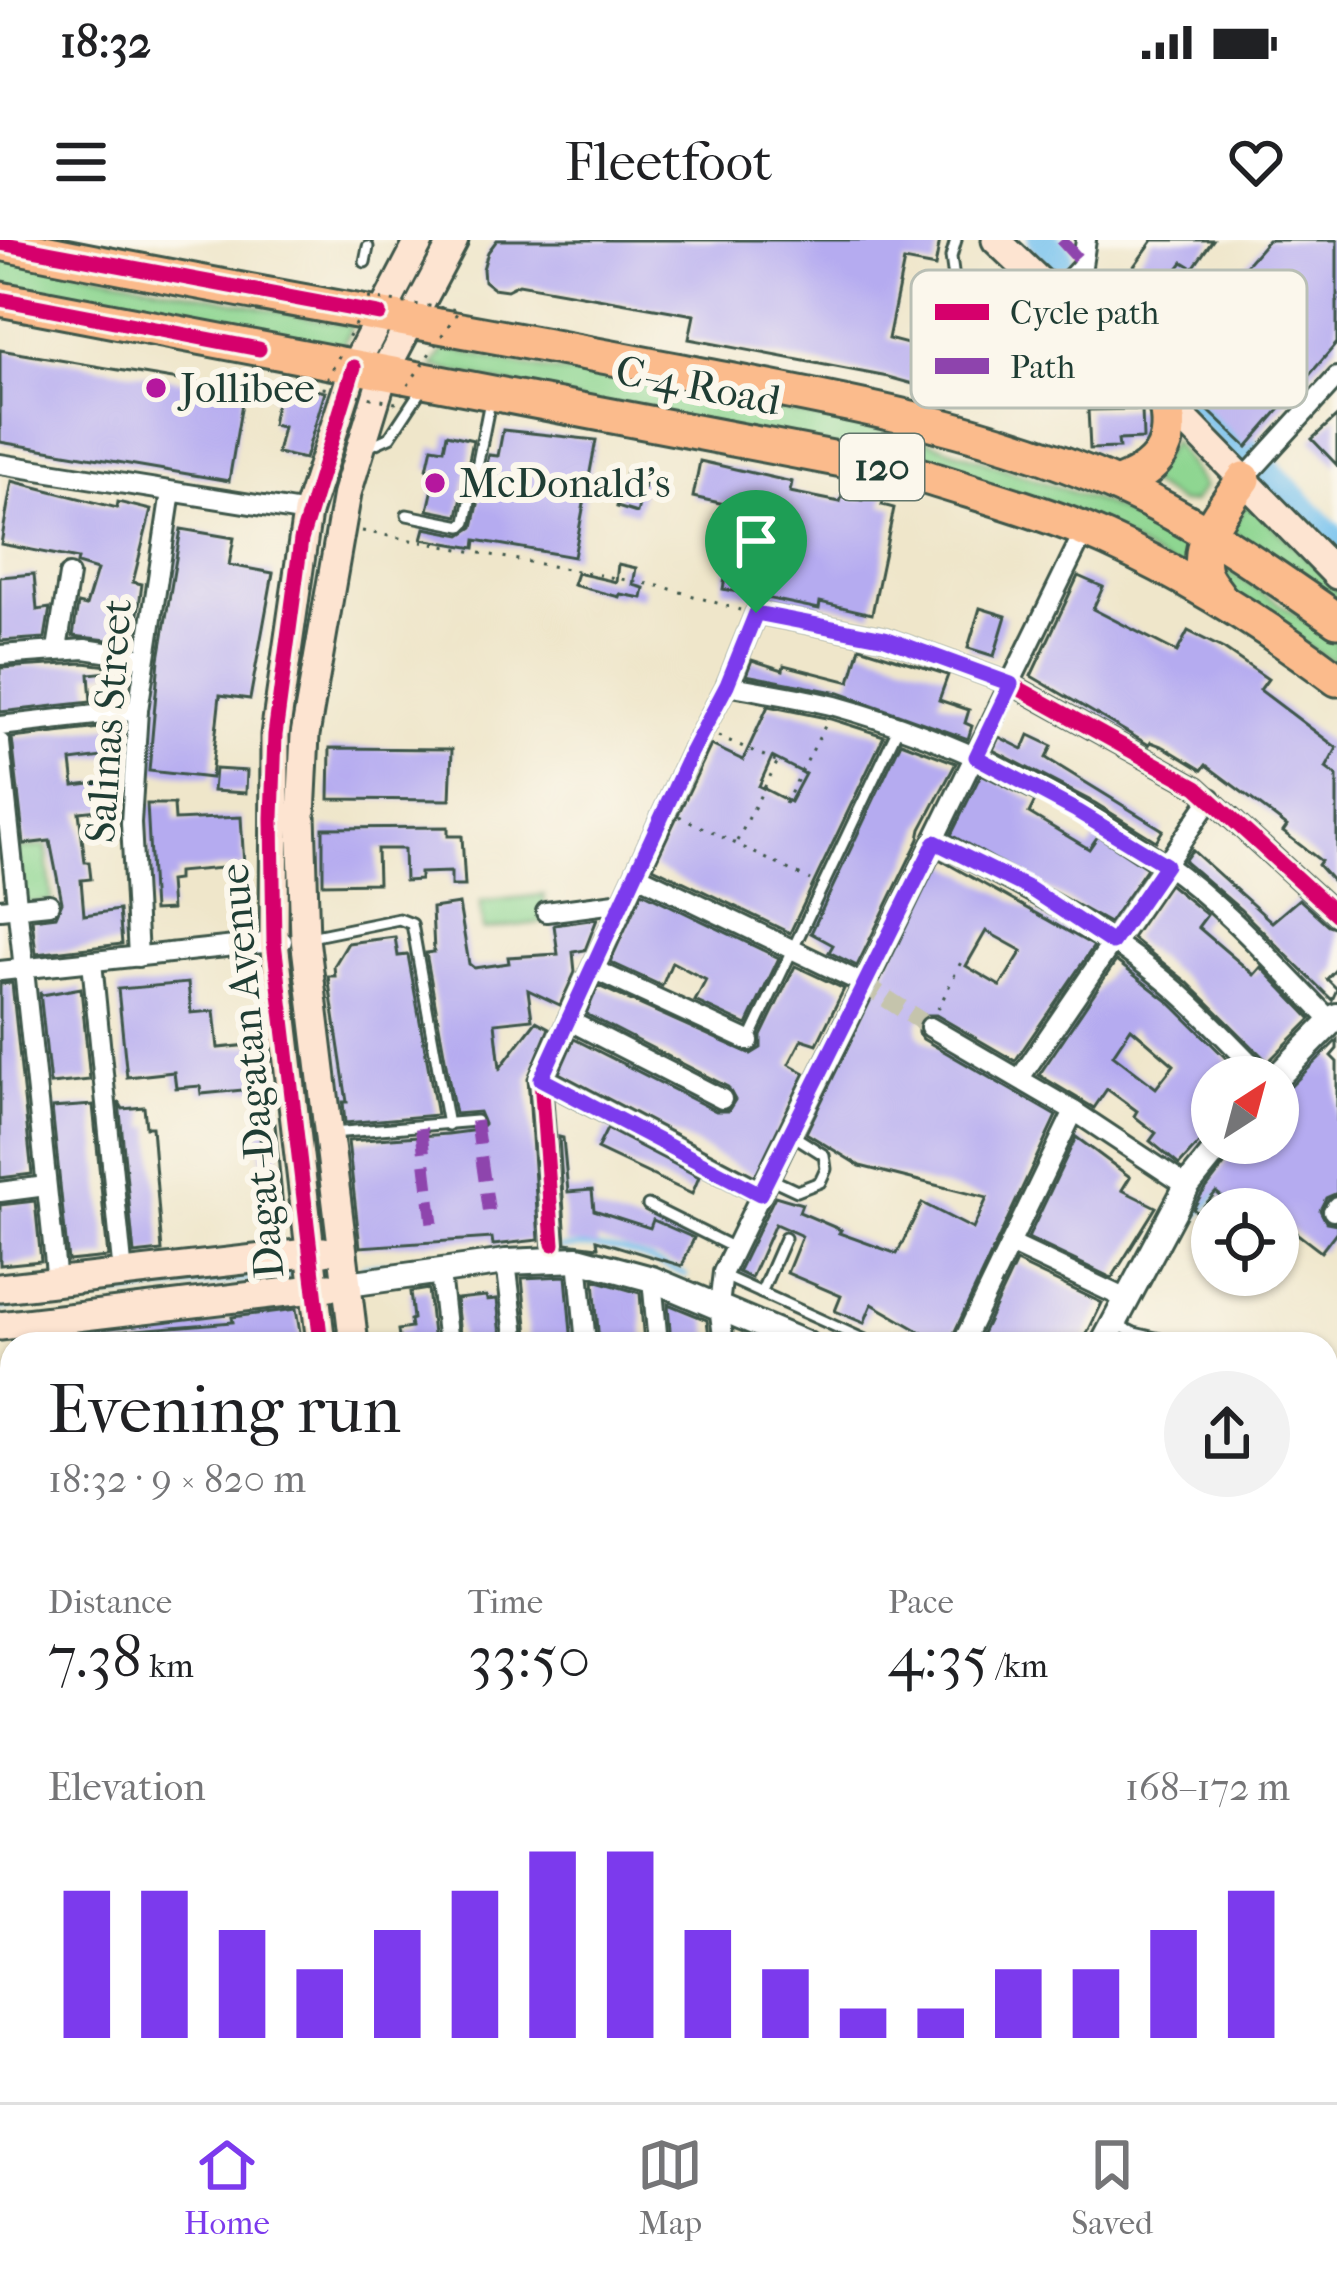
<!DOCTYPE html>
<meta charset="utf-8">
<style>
body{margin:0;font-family:"IM FELL French Canon",serif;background:#f2f2f2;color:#202124;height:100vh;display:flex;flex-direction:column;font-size:45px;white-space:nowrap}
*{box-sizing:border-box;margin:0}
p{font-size:39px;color:#757577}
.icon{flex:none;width:66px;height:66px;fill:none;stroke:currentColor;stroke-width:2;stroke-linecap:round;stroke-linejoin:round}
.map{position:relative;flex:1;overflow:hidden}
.drawer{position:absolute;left:0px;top:1092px;width:1338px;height:771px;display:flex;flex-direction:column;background:#fff;border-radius:36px 36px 0 0;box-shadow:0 3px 9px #0004}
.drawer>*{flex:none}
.needle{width:78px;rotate:36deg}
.fabs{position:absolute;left:1191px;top:816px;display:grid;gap:24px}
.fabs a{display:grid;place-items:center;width:108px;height:108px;border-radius:50%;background:#fff;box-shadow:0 3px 9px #0004;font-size:60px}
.pin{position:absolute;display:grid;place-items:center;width:102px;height:102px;color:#fff;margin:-123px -51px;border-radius:50% 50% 50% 0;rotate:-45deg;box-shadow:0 0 12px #0007}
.pin .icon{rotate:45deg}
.round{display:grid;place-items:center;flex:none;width:126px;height:126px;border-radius:63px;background:#f2f2f2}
.overview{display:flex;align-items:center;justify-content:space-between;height:204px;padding:0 48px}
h1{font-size:66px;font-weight:600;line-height:90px}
.stats{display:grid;grid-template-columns:repeat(3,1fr);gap:18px;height:204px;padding:12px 48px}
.stats div{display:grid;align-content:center}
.stats b{font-size:60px;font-weight:600}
.stats small{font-size:33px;font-weight:400}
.stats p{font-size:33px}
.chart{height:336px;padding:24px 48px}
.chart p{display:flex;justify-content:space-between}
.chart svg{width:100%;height:216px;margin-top:12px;stroke:#7c3aed;stroke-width:6}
.status{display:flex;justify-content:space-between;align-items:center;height:84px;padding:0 60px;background:#fff;direction:ltr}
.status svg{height:33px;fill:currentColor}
header{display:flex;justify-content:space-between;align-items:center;height:156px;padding:0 48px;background:#fff;font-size:54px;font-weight:600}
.tab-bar{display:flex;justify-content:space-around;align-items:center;height:168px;border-top:3px solid #e0e0e0;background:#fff;font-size:33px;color:#757577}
.tab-bar a{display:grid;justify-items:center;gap:6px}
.tab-bar .active{color:#7c3aed}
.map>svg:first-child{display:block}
.green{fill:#8ed691;stroke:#568a62;stroke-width:3}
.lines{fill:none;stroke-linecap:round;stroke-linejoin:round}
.stream{stroke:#74c1ee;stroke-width:4.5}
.river{stroke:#74c1ee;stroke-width:30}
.building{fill:#b5abf0;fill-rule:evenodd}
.minor-tunnel{stroke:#c5c4ac;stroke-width:18;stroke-dasharray:18 9;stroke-linecap:butt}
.service-casing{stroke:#3e564a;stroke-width:15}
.minor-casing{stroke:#3e564a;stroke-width:24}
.tertiary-casing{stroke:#3e564a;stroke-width:30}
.secondary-casing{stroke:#3e564a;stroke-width:33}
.trunk-casing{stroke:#3e564a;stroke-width:39}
.path{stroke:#3e564a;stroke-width:3;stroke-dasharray:3 9;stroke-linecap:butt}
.service{stroke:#fff;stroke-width:9}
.minor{stroke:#fff;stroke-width:18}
.tertiary{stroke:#fff;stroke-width:24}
.secondary{stroke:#fde4d1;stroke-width:27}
.trunk{stroke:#fbbb8c;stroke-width:33}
.path-bridge{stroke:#3e564a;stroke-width:3;stroke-dasharray:3 9;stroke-linecap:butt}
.quiet{stroke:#8e44ad;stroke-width:12;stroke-dasharray:24 12;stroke-linecap:butt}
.cycleway-casing{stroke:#fbf7ec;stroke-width:22}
.cycleway{stroke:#d6006c;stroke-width:15}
.route-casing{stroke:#fff;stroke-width:24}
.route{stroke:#7c3aed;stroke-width:15}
.poi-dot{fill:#b5179e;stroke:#fbf7ec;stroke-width:4.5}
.labels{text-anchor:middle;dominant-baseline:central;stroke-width:12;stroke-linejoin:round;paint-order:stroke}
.shield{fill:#fbf7ec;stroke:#61756b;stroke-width:3}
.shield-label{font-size:39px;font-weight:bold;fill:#1f3d34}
.street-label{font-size:42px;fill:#1f3d34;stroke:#fbf7ec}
.poi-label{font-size:42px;fill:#1f3d34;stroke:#fbf7ec;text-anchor:start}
.key{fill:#fbf7ec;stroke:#b9bfb5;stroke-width:3}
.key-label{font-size:33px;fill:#1f3d34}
</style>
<div class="status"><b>18:32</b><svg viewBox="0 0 49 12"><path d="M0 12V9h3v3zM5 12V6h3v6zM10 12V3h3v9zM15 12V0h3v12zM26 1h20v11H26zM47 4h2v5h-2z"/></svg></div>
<header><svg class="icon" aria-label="menu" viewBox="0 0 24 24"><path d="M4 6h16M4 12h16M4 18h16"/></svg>Fleetfoot<svg class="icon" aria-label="heart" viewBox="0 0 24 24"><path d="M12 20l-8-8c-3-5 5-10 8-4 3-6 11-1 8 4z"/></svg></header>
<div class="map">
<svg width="1337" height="1862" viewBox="0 0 1337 1862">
<rect width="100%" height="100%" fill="#fbf7ec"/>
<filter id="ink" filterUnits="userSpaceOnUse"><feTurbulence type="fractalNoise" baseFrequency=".00833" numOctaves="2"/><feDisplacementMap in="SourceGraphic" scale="24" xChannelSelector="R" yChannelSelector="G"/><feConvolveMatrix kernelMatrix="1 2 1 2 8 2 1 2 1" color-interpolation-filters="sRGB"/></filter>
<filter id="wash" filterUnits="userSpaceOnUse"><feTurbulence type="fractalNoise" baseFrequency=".004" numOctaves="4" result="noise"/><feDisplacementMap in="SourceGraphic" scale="48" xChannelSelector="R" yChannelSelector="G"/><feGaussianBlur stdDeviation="2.7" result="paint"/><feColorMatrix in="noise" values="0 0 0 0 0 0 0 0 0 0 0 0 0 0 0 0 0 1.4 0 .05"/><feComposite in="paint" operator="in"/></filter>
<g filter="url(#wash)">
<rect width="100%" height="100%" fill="#efe6ca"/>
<!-- green -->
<g class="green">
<polygon points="0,14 352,86 341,108 0,45"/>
<polygon points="445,108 539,129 628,140 919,198 1105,264 1197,310 1337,401 1337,424 1097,283 433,127"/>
<polygon points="1173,201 1204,247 1193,262 1180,263 1145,241"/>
<polygon points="1248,262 1337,347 1337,363 1230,291"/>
<polygon points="46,606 52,661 21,664 15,609"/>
<polygon points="544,655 547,682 483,690 480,662"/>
</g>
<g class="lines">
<!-- stream -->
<g class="stream">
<path d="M560,1008C613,1003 638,1014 686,1035"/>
<polyline points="363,1026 447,1018"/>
<polyline points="753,1066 800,1089"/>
<polyline points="0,1068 291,1035"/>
<polyline points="810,1094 832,1104"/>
<polyline points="1121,1104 1185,976 1198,976 1218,953"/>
<polyline points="1326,1352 1328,1348"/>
</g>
<!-- river -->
<g class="river">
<polyline points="1043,0 1058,15"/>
<polyline points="1083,42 1147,108"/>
<polyline points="1169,130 1337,304"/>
</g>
</g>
<g id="blocks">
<!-- building -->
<g class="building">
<polygon points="497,0 940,0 935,27 904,21 888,99 980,123 970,160 888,137 689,99 694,75 519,44 507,50 493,48 484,41 483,29 488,12"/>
<polygon points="1153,0 1213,0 1193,28 1183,22 1165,46 1153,38 1137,60 1119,47"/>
<polygon points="1268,0 1337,0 1337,103 1247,207 1175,139 1249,53 1233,40"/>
<polygon points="0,110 244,151 229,241 0,202"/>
<polygon points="275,141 325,152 305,219 277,213 283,187 272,185 277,158 271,156"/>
<polygon points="1142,169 1143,199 1118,200 1119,208 1090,209 1088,170"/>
<polygon points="1337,176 1337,225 1312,199"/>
<polygon points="503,190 596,200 574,317 476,300 475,308 422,299 425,288 461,295 473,287 489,215 498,216"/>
<polygon points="447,194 473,200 458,276 428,270 437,231 427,229 432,207 444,209"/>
<polygon points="700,221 792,242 790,252 840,262 842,256 862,260 866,246 886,250 882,265 894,268 872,374 820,362 819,369 723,349 738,267 693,257"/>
<polygon points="627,228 647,233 637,273 617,267"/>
<polygon points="12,241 117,268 118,262 151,270 133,342 142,344 134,403 73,396 78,364 86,366 97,330 77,324 78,319 1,304"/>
<polygon points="181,289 234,298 229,325 273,333 250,459 220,455 211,538 149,531 159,419"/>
<polygon points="618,324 636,328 633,345 644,348 642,358 620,354 619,357 573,345 577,333 616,342"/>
<polygon points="34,334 37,370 50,368 45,398 0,401 0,337"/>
<polygon points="1078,336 1103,347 1093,369 1177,412 1188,391 1224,409 1268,439 1260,450 1337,508 1326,528 1337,536 1337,646 1318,625 1321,621 1283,592 1287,586 1206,525 1202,530 1164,507 1151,502 1149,505 1031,436"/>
<polygon points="980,368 1006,376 994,416 968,408"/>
<polygon points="860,407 948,435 939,460 969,470 965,483 972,486 968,499 839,453 746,435 752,420 783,430 784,425 850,442"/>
<polygon points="84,423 108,426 108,432 89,434 91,462 0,472 0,428"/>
<path d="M768,466L831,479L884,496L790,693L653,627L711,505L743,520ZM772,517L805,534L790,562L759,546Z"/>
<polygon points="117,486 118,515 71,521 74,546 114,541 117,568 79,572 85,622 89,622 91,639 81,640 84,675 119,670 122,704 36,714 32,679 56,676 62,662 50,601 24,604 12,498"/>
<polygon points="1029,495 1052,506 1046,518 1163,590 1156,601 1095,563 993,510 999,497 1023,509"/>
<polygon points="901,502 956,523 921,589 919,599 857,726 829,712 833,705 811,693"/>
<polygon points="330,508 452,509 450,560 329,559"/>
<polygon points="215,529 247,531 246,553 213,551"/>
<polygon points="981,534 1035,561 1029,573 1089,609 1098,596 1147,628 1109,683 951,595"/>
<polygon points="147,564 174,564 175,580 241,577 244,626 177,632 177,640 169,641 171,670 153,671"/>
<polygon points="448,587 448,596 462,596 465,646 451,646 451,632 420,633 420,640 405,641 404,609 377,609 378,643 323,644 323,588"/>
<polygon points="1192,610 1272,682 1299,659 1328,685 1337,688 1337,728 1327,739 1337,749 1332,760 1240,669 1184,621"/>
<path d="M939,619L1094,706L1015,821L936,775H924L918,781V793L923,799L1056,876L949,1104H924L928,1096L872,1064L864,1083L835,1071L841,1056L787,1033L802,996L775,984L751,1038L738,1032L775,956L802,964L799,972L841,990L839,993L897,1014L922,963L973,989L987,958L860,926L806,893ZM986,691L1022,711L1000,746L966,726Z"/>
<polygon points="1169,644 1207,675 1198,687 1254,735 1261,727 1311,779 1268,822 1187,742 1132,698"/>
<polygon points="642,652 779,718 747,785 695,761 706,740 672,722 662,746 610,722"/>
<polygon points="459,664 469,724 474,728 509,723 508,717 558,714 554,685 597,679 585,710 573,712 575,732 560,765 528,750 532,779 495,783 500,828 536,781 549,788 528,838 539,1000 493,1005 492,998 360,1007 348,901 448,894 478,890 484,884 479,872 455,874 426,713 434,712 432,668"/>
<polygon points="395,697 398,716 408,715 437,875 345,883 343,862 347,862 328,736 335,736 334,726 348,703"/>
<path d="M1116,721L1169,762L1245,837H1212V889L1179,925L1150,901L1156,893L1134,876L1137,871L1107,849L1094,868L1039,835ZM1131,788L1174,825L1156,848L1113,815Z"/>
<polygon points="795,726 844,749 817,804 802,799 789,824 805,833 755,936 559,833 574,799 716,871 728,871 735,860 728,847 586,774 598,746 751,814 761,808 761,796"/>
<polygon points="12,743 32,934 0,938 0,744"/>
<polygon points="188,743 191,773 214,771 218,808 260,804 264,848 201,854 200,846 176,848 174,832 127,837 118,749"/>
<polygon points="81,748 90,840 50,844 40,752 42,755"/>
<polygon points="1337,800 1337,809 1331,816 1337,822 1337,953 1326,958 1320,970 1326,982 1337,984 1337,991 1321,1012 1278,979 1278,969 1236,969 1216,952 1198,973 1193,969 1201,955 1241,903 1278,903 1278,859"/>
<polygon points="119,862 123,869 144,867 146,887 152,887 162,1011 134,1014"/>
<polygon points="93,865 108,1017 68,1021 52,868"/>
<polygon points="275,884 283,968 267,970 259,886"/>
<polygon points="607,889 699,937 692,954 597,909"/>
<polygon points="559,897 563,898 568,952 592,950 594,970 650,988 653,980 694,998 682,1026 597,1000 598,1007 566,1003"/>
<polygon points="1076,897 1130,937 1122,950 1156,967 1112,1038 1028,998"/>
<polygon points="35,961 41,1021 0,1025 0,965"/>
<polygon points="1016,1022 1102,1063 1082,1104 977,1104"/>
<polygon points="566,1036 572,1104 529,1104 522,1038"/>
<polygon points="594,1040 640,1053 644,1104 599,1104"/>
<polygon points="428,1049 434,1104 400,1104 398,1090 411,1088 410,1080 413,1079 410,1052"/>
<polygon points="486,1056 487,1060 497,1059 502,1104 461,1104 456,1059"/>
<polygon points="668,1064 707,1080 710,1104 671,1104"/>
<polygon points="296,1069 302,1104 77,1104 77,1095 233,1082 232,1077"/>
</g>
</g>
</g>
<g filter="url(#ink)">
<use href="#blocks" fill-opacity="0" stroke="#3e564a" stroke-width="3"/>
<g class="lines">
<!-- minor-tunnel -->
<polyline class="minor-tunnel" points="864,744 930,787"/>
<defs>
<g id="service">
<path d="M956,0L951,17L954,39L1031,112C1055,119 1070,111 1088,95"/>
<polyline points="365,22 368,7"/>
<polyline points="370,206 390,197 421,150"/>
<polyline points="407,275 462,286 466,282 490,161"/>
<polyline points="310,697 399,679 412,684 448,885"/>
<polyline points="749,801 898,488"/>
<polyline points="332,893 476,881"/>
<polyline points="769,938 797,951 820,942 826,929 824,915 791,894"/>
<polyline points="648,965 734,1008"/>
<polyline points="722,1035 874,1104"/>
<polyline points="761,1053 785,998"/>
<polyline points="1118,1085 1134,1093 1182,1104"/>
<polyline points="596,1851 597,1862"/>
</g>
<g id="minor">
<polyline points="1054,56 1082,26 1086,0"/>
<polyline points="0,224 307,273"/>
<polyline points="1244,239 1337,137"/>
<polyline points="57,409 69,335"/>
<polyline points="0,415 85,409 143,418"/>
<path d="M727,445C763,452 800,457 835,466C950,498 1067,555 1165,624C1227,668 1278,727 1331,781"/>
<polyline points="0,486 138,470"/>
<polyline points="0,503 57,1042"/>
<path d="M935,602C1020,644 1106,689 1178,752C1208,779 1236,809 1264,837"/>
<polyline points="636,634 864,744"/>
<polyline points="0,669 49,664"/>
<polyline points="546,672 623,662"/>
<polyline points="138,717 131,583 138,470 171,252"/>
<polyline points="92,722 123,1035"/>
<polyline points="593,729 749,801"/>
<polyline points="0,731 282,701"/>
<polyline points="568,780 722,859"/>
<polyline points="930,787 1074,871 1187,946"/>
<polyline points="1020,838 1211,558"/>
<polyline points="541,839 761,954"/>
<polyline points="0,952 46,946"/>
<polyline points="1333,971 1337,966"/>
<polyline points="553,1004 541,839 691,513 727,445 756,373 885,398 1011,444 1197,547 1337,675"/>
<polyline points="1010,1004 1126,1059"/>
<polyline points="578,1019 586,1104"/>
<polyline points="506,1022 516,1104"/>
<polyline points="440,1033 448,1104"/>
<polyline points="652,1039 658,1104"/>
<polyline points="61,1078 64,1104"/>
<polyline points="724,1104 719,1066 723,1032 1085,290"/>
<polyline points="962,1104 1074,871"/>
<polyline points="0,1197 12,1311"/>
<polyline points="1326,1209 1335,1190"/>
<polyline points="1326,1332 1337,1322"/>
<polyline points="0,1411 12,1410"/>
<polyline points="0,1448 12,1447"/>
<polyline points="0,1577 12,1576"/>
<polyline points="1326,1600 1337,1604"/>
<polyline points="0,1764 12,1763"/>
<polyline points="1326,1793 1337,1798"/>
<polyline points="0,1838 3,1862"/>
<polyline points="70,1851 71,1862"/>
<polyline points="147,1851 149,1862"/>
<polyline points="227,1851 229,1862"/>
<polyline points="666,1851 667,1862"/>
<polyline points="734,1851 735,1862"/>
<polyline points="1141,1851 1158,1857"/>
<polyline points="1269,1851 1292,1862"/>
<polyline points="969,1857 1001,1862"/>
<polyline points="1223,1862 1227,1851"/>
</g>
<g id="tertiary">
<polyline points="1277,837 1337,776"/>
<polyline points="348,1044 506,1022 578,1019 652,1039 806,1104"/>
<polyline points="1103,1104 1187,946 1222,903"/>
<polyline points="889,1851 890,1862"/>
</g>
<g id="secondary">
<polyline points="996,0 1190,185 1337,335"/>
<polyline points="0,1048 324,1011"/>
<polyline points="0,1086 330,1047"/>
<polyline points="321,1104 274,702 275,495 307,273 354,127 420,0"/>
<polyline points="354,1104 305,698 301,575 305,495 347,253 384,132 454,0"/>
<polyline points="398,1851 399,1862"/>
<polyline points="427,1851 429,1862"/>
</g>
<g id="trunk">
<path d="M0,3C226,50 454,87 681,131C829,160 981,184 1120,247C1198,282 1267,331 1337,380"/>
<path d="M0,59L916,234C971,252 1028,267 1082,289C1174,327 1258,380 1337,439"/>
<path d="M1116,245C1158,230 1176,206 1165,161"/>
<path d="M1220,358C1215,350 1206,341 1204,332C1195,300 1227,263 1244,239"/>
</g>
</defs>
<!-- service casing -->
<use href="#service" class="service-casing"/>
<!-- minor casing -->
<use href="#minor" class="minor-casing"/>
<!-- tertiary casing -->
<use href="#tertiary" class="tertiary-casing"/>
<!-- secondary casing -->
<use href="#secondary" class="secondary-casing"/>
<!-- trunk casing -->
<use href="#trunk" class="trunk-casing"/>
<!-- path -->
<g class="path">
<polyline points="362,291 664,347 740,370"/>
<polyline points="718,496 776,521"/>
<polyline points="785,564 826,484"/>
<polyline points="679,576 810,640"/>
<polyline points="737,601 780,517"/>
<polyline points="938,769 962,720"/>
<polyline points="162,1087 165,1104"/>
</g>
<!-- service -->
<use href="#service" class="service"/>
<!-- minor -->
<use href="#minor" class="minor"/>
<!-- tertiary -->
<use href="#tertiary" class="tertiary"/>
<!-- secondary -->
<use href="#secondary" class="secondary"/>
<!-- trunk -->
<use href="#trunk" class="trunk"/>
<!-- path-bridge -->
<polygon class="path-bridge" points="368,58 459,70 396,163 323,148"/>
<!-- quiet -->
<g class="quiet">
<polyline points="1061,0 1083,24"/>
<polyline points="476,881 489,971"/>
<polyline points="421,888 433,988"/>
<polyline points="529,1851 531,1862"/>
<polyline points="806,1851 807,1862"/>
</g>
<defs>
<g id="cycleway">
<polyline points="0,3 379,74"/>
<polyline points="0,59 259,109"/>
<polyline points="553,1004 541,839 691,513 727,445 756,373 885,398 1011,444 1197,547 1337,675"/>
<polyline points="321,1104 274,702 272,578 275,495 301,300 354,127"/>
</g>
</defs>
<!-- cycleway casing -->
<use href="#cycleway" class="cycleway-casing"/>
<!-- cycleway -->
<use href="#cycleway" class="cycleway"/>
</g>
</g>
<g class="lines" filter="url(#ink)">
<defs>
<polygon id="route" points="756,373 885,398 1011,444 976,517 1077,571 1166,625 1112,703 1030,649 935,602 760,954 541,839 691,513 727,445"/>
</defs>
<!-- route casing -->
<use href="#route" class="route-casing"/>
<!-- route -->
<use href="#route" class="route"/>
</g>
<!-- markers -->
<g class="poi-dot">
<circle cx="156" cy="148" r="12"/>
<circle cx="435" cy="243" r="12"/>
</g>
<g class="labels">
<!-- shield labels -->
<rect class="shield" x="840" y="194" width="84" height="66" rx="9"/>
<g class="shield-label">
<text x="882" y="227">120</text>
</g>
<!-- street labels -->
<g class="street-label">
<text transform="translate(698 146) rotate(11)">C-4 Road</text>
<text transform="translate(109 481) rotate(-86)">Salinas Street</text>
<text transform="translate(252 831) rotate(-95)">Dagat-Dagatan Avenue</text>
</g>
<!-- poi labels -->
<g class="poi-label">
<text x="180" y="148">Jollibee</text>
<text x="459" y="243">McDonald's</text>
</g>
</g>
<!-- legend -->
<rect x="911" y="30" width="396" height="138" rx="18" class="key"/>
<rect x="935" y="64" width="54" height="16" fill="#d6006c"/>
<rect x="935" y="118" width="54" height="16" fill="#8e44ad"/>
<g class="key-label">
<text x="1010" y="84">Cycle path</text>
<text x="1010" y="138">Path</text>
</g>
</svg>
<div class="fabs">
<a><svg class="needle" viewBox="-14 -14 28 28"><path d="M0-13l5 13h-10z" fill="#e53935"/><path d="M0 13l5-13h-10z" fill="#757577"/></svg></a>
<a><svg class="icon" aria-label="locate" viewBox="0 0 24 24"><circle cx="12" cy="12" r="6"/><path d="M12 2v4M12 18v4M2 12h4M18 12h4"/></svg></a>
</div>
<div class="pin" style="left:756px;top:373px;background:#1e9e55"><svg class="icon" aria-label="arrive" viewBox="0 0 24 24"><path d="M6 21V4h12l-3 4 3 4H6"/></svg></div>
<section class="drawer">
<div class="overview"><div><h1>Evening run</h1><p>18:32 · 9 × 820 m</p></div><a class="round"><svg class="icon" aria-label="share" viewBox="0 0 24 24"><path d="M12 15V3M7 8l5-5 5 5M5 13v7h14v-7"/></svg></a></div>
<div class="stats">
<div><p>Distance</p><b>7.38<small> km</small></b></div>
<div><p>Time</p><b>33:50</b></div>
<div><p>Pace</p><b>4:35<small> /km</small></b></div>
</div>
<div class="chart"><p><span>Elevation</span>168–172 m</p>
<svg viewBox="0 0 160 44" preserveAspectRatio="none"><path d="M5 44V14M15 44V14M25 44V22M35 44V30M45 44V22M55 44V14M65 44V6M75 44V6M85 44V22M95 44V30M105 44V38M115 44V38M125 44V30M135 44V30M145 44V22M155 44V14"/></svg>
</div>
</section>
</div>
<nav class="tab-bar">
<a class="active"><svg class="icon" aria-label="home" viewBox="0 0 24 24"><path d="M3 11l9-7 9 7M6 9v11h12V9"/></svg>Home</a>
<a><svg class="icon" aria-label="map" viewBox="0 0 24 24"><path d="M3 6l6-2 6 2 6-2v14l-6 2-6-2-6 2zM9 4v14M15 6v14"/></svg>Map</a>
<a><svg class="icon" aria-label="saved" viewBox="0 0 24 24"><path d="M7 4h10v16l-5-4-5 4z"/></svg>Saved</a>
</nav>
